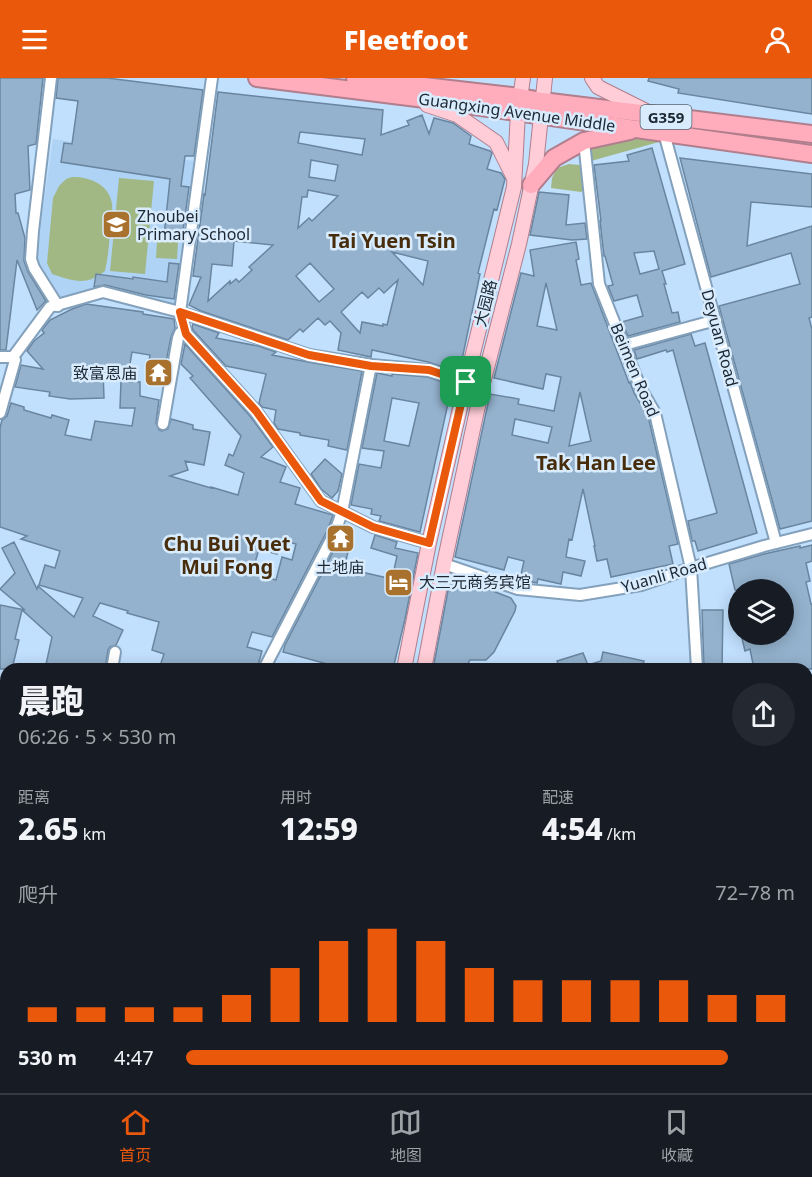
<!DOCTYPE html>
<html lang="zh">
<meta charset="utf-8">
<style>
body{margin:0;font-family:"Noto Sans","Noto Sans SC",sans-serif;background:#242831;color:#f1f3f6;height:100vh;display:flex;flex-direction:column;font-size:22px;white-space:nowrap}
*{box-sizing:border-box;margin:0}
p{font-size:20px;color:#9ea1a6}
.icon{flex:none;width:33px;height:33px;fill:none;stroke:currentColor;stroke-width:2;stroke-linecap:round;stroke-linejoin:round}
.map{position:relative;flex:1;overflow:hidden}
.drawer{position:absolute;left:0px;top:585px;width:813px;height:430px;display:flex;flex-direction:column;background:#171b24;border-radius:18px 18px 0 0;box-shadow:0 3px 15px #0003}
.drawer>*{flex:none}
.buttons{position:absolute;left:728px;top:501px;display:grid;gap:12px}
.buttons a{display:grid;place-items:center;width:66px;height:66px;border-radius:50%;background:#171b24;box-shadow:0 3px 15px #0003;font-size:30px}
.pin{position:absolute;display:grid;place-items:center;width:51px;height:51px;color:#fff;margin:-26px;border-radius:12px;box-shadow:0 3px 9px #0006}
.round{display:grid;place-items:center;flex:none;width:63px;height:63px;border-radius:32px;background:#242831}
.headline{display:flex;align-items:center;justify-content:space-between;height:102px;padding:0 18px}
h1{font-size:33px;font-weight:800;line-height:45px}
.figures{display:grid;grid-template-columns:repeat(3,1fr);gap:9px;height:102px;padding:6px 18px}
.figures div{display:grid;align-content:center}
.figures b{font-size:30px;font-weight:800}
.figures small{font-size:16px;font-weight:400}
.figures p{font-size:16px}
.chart{height:168px;padding:12px 18px}
.chart p{display:flex;justify-content:space-between}
.chart svg{width:100%;height:108px;margin-top:6px;stroke:#ea580c;stroke-width:6}
ul{padding:0 18px;list-style:none;font-size:20px}
li{display:grid;grid-template-columns:96px 72px 1fr;align-items:center;height:45px}
li i{height:15px;border-radius:8px;background:#ea580c}
header{display:flex;justify-content:space-between;align-items:center;height:78px;padding:0 18px;background:#ea580c;color:#fff;font-size:27px;font-weight:800}
.tabs{display:flex;justify-content:space-around;align-items:center;height:84px;border-top:2px solid #363941;background:#171b24;font-size:16px;color:#9ea1a6}
.tabs a{display:grid;justify-items:center;gap:3px}
.tabs .current{color:#ea580c}
.map>svg:first-child{display:block}
.built{fill:#afd3f5}
.green{fill:#a1b884}
.building{fill:#94b2ce;stroke:#6985a0;stroke-width:1.5;fill-rule:evenodd}
.lines{fill:none;stroke-linecap:round;stroke-linejoin:round}
.minor-casing{stroke:#84a1bc;stroke-width:14}
.major-casing{stroke:#b07e8c;stroke-width:16}
.highway-casing{stroke:#b07e8c;stroke-width:20}
.path{stroke:#8da5bd;stroke-width:1.5;stroke-dasharray:3 3;stroke-linecap:butt}
.minor{stroke:#fff;stroke-width:10}
.major{stroke:#ffcdd7;stroke-width:14}
.highway{stroke:#ffacbc;stroke-width:16}
.route-casing{stroke:#fff;stroke-width:12}
.route{stroke:#ea580c;stroke-width:8}
.labels{text-anchor:middle;dominant-baseline:central;stroke-width:5;stroke-linejoin:round;paint-order:stroke}
.shield{fill:#d9ecfe;stroke:#556370;stroke-width:1.5}
.shield-label{font-size:15px;font-weight:bold;fill:#1d2833}
.street-label{font-size:16px;fill:#1d2833;stroke:#d9ecfe}
.poi-label{font-size:16px;fill:#1d2833;stroke:#d9ecfe;text-anchor:start}
.quarter-label{font-size:20px;font-weight:bold;fill:#482d0d;stroke:#d9ecfe}
</style>
<header><svg class="icon" aria-label="menu" viewBox="0 0 24 24"><path d="M4 6h16M4 12h16M4 18h16"/></svg>Fleetfoot<svg class="icon" aria-label="person" viewBox="0 0 24 24"><circle cx="12" cy="8" r="4"/><path d="M4 21q1-7 8-7t8 7"/></svg></header>
<div class="map">
<svg width="812" height="1015" viewBox="0 0 812 1015">
<rect width="100%" height="100%" fill="#c1e0fe"/>
<!-- built -->
<g class="built">
<polygon points="53,61 200,84 180,234 103,214 58,228 34,190"/>
<polygon points="812,665 812,825 807,832 807,734 809,733 810,668"/>
<polygon points="807,878 812,884 812,989 807,996"/>
<polygon points="591,1010 798,1010 795,1015 590,1015"/>
</g>
<!-- green -->
<g class="green">
<polygon points="640,53 658,57 659,64 591,83 588,66"/>
<polygon points="569,86 580,87 585,92 586,111 581,114 551,110 552,100 557,90"/>
<path d="M72,99C89,98 110,107 112,126C113,135 111,146 110,155C109,168 108,181 105,193C101,196 96,199 92,201C79,206 64,200 52,196L47,185L53,120L59,108L66,101Z"/>
<polygon points="119,100 154,103 145,196 110,193"/>
<polygon points="157,163 178,164 177,181 156,180"/>
<polygon points="0,871 6,872 6,1010 170,1010 169,1015 0,1015"/>
</g>
<!-- building -->
<g class="building">
<polygon points="0,0 43,0 36,66 28,68 30,112 15,116 16,135 18,135 25,160 24,183 28,194 46,223 37,232 17,182 6,272 0,272"/>
<polygon points="58,0 107,0 203,12 194,78 185,78 181,108 189,109 182,160 164,158 170,101 61,84 64,65 72,66 78,23 56,20"/>
<polygon points="649,0 812,0 812,36 678,15 679,11 648,3"/>
<path d="M218,14L383,32L381,57L409,47L407,43L422,37L429,56L434,40L453,45L471,58L469,66L490,73L492,75L487,91L501,95L505,101L497,132L494,131L478,195L480,196L460,291L456,290L455,293L428,284L372,272L371,279L338,272L341,255L330,243L325,247L318,240L303,254L300,251L288,262L201,233L189,227L201,199L193,198L204,116L205,117ZM300,54L365,61L362,77L298,65ZM311,82L338,87L335,103L309,99ZM308,112L338,118L312,143L309,140L298,150L302,119H307ZM234,163L273,167L249,189L252,192L239,204L236,201L230,206V203L208,223L212,186L232,188ZM392,174L428,183L423,207L409,192ZM310,185L334,211L319,224L296,198ZM398,202L387,247L383,246V248L362,244L360,255L341,234L362,214L368,220L379,210L384,215Z"/>
<path d="M652,70L685,186L662,193L666,206H664L672,235L678,234L680,244L628,258L622,244L643,238L637,217L614,223L608,208L613,207L605,178H604L600,143H601L594,87L629,83L627,77ZM654,173L659,191L640,196L634,175Z"/>
<polygon points="680,80 812,96 812,129 751,124 747,168 812,148 812,239 809,240 812,251 812,443 780,451 719,228 800,206 791,175 711,199"/>
<polygon points="539,114 569,117 566,147 585,145 587,161 572,162 530,157"/>
<path d="M576,164L579,181L576,182L581,207L591,205L629,305L630,304L634,315L648,338L678,466L669,468L673,486L611,499L607,481L597,483L594,468H595L583,411L572,462L569,461L566,479L585,483L581,498L563,494L561,506L538,501L537,505L520,501L524,483L508,479L504,492L455,479L490,316L519,321L518,326L554,333L561,299L546,296L543,311L494,300L521,195L534,198L530,172ZM546,205L557,252L537,248ZM580,314L591,363L569,368ZM515,341L552,349L548,365L512,357Z"/>
<polygon points="169,185 179,186 174,221 146,217 105,207 94,209 96,196 133,201 133,199 167,204"/>
<polygon points="86,226 143,234 143,236 174,241 175,250 171,259 166,284 164,283 161,301 146,299 150,277 132,274 128,298 103,294 104,320 70,321 49,318 50,314 15,309 21,287 43,291 27,273 34,263 44,255 42,252 50,242 72,231"/>
<polygon points="193,246 219,255 216,260 258,268 276,274 272,277 308,284 362,293 347,372 328,368 329,362 300,357 300,355 278,351 274,345 276,332 262,329 259,325 266,296 226,288 193,252 192,249"/>
<polygon points="691,256 695,268 705,265 757,455 698,473 695,463 692,463 688,443 717,435 673,272 667,274 666,272 637,281 634,272"/>
<path d="M185,266L250,338L273,369L261,379L286,389L280,404L300,410L295,426L333,437L328,451L272,559L252,554L247,569L262,573L257,591H159L164,576L152,572L159,544L127,535L128,533L100,525L93,538L123,552L116,567L110,569L108,572L105,591H45L52,559L22,532L15,561L19,562L12,591H0V527L25,532L0,511L15,495L2,470L14,464L37,511L38,508L74,539L83,520L39,507L45,487L55,490L60,473L21,461L27,458L0,449V350L2,342L7,338L11,325L24,329V332L51,340L52,337L69,342L65,357L91,362L95,343L132,348L135,330H120L121,303L140,304V318L159,322L156,345L159,352L162,353L168,351L171,341L193,347V351L210,354L204,387L185,383L188,392L170,398L211,410V409L238,417L244,395L225,387L229,376L233,378L241,358L190,300L193,298L181,286ZM281,462L296,466L292,482L282,479L276,502L252,495L259,471L277,476Z"/>
<path d="M377,295L392,298V296L428,299L452,307L420,454L379,443L381,438L371,436L372,431L351,427L359,386L381,390L384,373L362,370ZM392,320L419,325L409,368L384,363Z"/>
<polygon points="325,381 342,396 338,413 332,420 321,411 311,396"/>
<polygon points="375,457 397,464 395,470 418,475 405,541 393,591 330,591 331,587 283,574 285,567 335,470 348,474 344,490 392,501 397,478 371,470"/>
<polygon points="812,467 812,483 806,485 810,503 806,504 811,526 812,526 812,591 754,591 750,571 745,573 741,556 786,556 783,543 783,512 735,512 729,486 764,476 800,468 800,470"/>
<polygon points="451,497 511,520 516,528 515,533 494,574 486,582 470,582 465,591 433,591"/>
<polygon points="702,532 723,532 722,591 704,591"/>
<polygon points="603,574 644,583 642,591 560,591 557,583 583,575 588,587 601,583"/>
</g>
<g class="lines">
<defs>
<g id="minor">
<polyline points="51,0 33,153 31,181 34,190 58,228"/>
<polyline points="664,55 776,465"/>
<polyline points="584,63 599,206 641,311 655,335 691,490 697,591"/>
<polyline points="180,234 186,256 256,333 321,423 373,449 429,465"/>
<polyline points="180,234 309,277 371,287 429,292 466,304"/>
<polyline points="624,267 716,242"/>
<polyline points="0,279 13,279 50,229 103,214 180,234 212,0"/>
<polyline points="0,335 15,282 13,279"/>
<polyline points="163,346 178,260 180,255 185,252"/>
<polyline points="444,486 518,511 580,517 641,507 691,490 764,468 812,456"/>
<polyline points="112,591 115,574"/>
<polyline points="264,591 335,454 342,434 371,287"/>
<polyline points="0,645 6,646"/>
<polyline points="0,734 6,734"/>
<polyline points="807,810 812,812"/>
<polyline points="807,827 812,829"/>
<polyline points="250,1015 252,1010"/>
<polyline points="411,1015 413,1010"/>
<polyline points="590,1015 591,1010"/>
<polyline points="720,1015 720,1010"/>
</g>
<g id="major">
<polyline points="592,0 598,9 646,33"/>
<polyline points="427,27 457,37 496,64 514,100"/>
<polyline points="404,591 429,465 466,304 514,109 518,34 523,0"/>
<polyline points="424,591 444,486 482,309 519,166 536,86 545,0"/>
</g>
<g id="highway">
<polyline points="257,0 417,20 812,76"/>
<polyline points="355,0 520,19 542,23 812,56"/>
<polyline points="531,107 554,80 584,63 630,53"/>
</g>
</defs>
<!-- minor casing -->
<use href="#minor" class="minor-casing"/>
<!-- major casing -->
<use href="#major" class="major-casing"/>
<!-- highway casing -->
<use href="#highway" class="highway-casing"/>
<!-- path -->
<g class="path">
<polyline points="0,904 6,903"/>
<polyline points="0,956 6,954"/>
<polyline points="0,978 6,975"/>
<polyline points="26,1015 26,1010"/>
<polyline points="55,1015 60,1010"/>
<polyline points="87,1015 88,1010"/>
<polyline points="487,1015 489,1010"/>
</g>
<!-- minor -->
<use href="#minor" class="minor"/>
<!-- major -->
<use href="#major" class="major"/>
<!-- highway -->
<use href="#highway" class="highway"/>
</g>
<g class="lines">
<defs>
<polygon id="route" points="180,234 309,277 371,288 429,292 466,304 429,465 373,449 321,423 256,333 186,256"/>
</defs>
<!-- route casing -->
<use href="#route" class="route-casing"/>
<!-- route -->
<use href="#route" class="route"/>
</g>
<!-- icons -->
<defs>
<symbol id="school-square" viewBox="-11 -11 22 22"><rect x="-9" y="-9" width="18" height="18" rx="4" fill="#a9712e" stroke="#d9ecfe"/><path d="M0-5L7-2L0 1L-7-2ZM-4 1L0 2.5L4 1V4Q0 6-4 4Z" fill="#fff"/></symbol>
<symbol id="temple-square" viewBox="-11 -11 22 22"><rect x="-9" y="-9" width="18" height="18" rx="4" fill="#a9712e" stroke="#d9ecfe"/><path d="M0-6L5-2H3V0L6.5 2.5H4V6H1.5V3h-3V6H-4V2.5H-6.5L-3 0V-2H-5Z" fill="#fff"/></symbol>
<symbol id="hotel-square" viewBox="-11 -11 22 22"><rect x="-9" y="-9" width="18" height="18" rx="4" fill="#a9712e" stroke="#d9ecfe"/><path d="M-6-4.5h1.5V1H6V5H4.5V3h-9V5H-6ZM-4 0a1.8 1.8 0 1 1 3.6 0ZM.5 0V-2.5h3Q6-2.5 6 0Z" fill="#fff"/></symbol>
</defs>
<g fill-rule="evenodd">
<use href="#school-square" x="100" y="130" width="33" height="33"/>
<use href="#temple-square" x="142" y="278" width="33" height="33"/>
<use href="#temple-square" x="324" y="444" width="33" height="33"/>
<use href="#hotel-square" x="382" y="488" width="33" height="33"/>
</g>
<g class="labels">
<!-- shield labels -->
<rect class="shield" x="640.5" y="27" width="51" height="24" rx="4.5"/>
<g class="shield-label">
<text x="666" y="39">G359</text>
</g>
<!-- street labels -->
<g class="street-label">
<text transform="translate(517 34) rotate(8)">Guangxing Avenue Middle</text>
<text transform="translate(485 225) rotate(-76)">大园路</text>
<text transform="translate(720 260) rotate(75)">Deyuan Road</text>
<text transform="translate(635 292) rotate(67)">Beimen Road</text>
<text transform="translate(664 497) rotate(-16)">Yuanli Road</text>
</g>
<!-- poi labels -->
<g class="poi-label">
<text x="137" y="138">Zhoubei<tspan x="137" dy="18">Primary School</tspan></text>
<text x="137" y="295" text-anchor="end">致富恩庙</text>
<text x="340" y="489" text-anchor="middle">土地庙</text>
<text x="419" y="504">大三元商务宾馆</text>
</g>
<!-- quarter labels -->
<g class="quarter-label">
<text x="392" y="162">Tai Yuen Tsin</text>
<text x="596" y="384">Tak Han Lee</text>
<text x="227" y="465">Chu Bui Yuet<tspan x="227" dy="23">Mui Fong</tspan></text>
</g>
</g>
</svg>
<div class="buttons">
<a><svg class="icon" aria-label="layers" viewBox="0 0 24 24"><path d="M12 4l9 5-9 5-9-5zM3 14l9 5 9-5"/></svg></a>
</div>
<div class="pin" style="left:466px;top:304px;background:#1e9e55"><svg class="icon" aria-label="arrive" viewBox="0 0 24 24"><path d="M6 21V4h12l-3 4 3 4H6"/></svg></div>
<section class="drawer">
<div class="headline"><div><h1>晨跑</h1><p>06:26 · 5 × 530 m</p></div><a class="round"><svg class="icon" aria-label="share" viewBox="0 0 24 24"><path d="M12 15V3M7 8l5-5 5 5M5 13v7h14v-7"/></svg></a></div>
<div class="figures">
<div><p>距离</p><b>2.65<small> km</small></b></div>
<div><p>用时</p><b>12:59</b></div>
<div><p>配速</p><b>4:54<small> /km</small></b></div>
</div>
<div class="chart"><p><span>爬升</span>72–78 m</p>
<svg viewBox="0 0 160 44" preserveAspectRatio="none"><path d="M5 44V38M15 44V38M25 44V38M35 44V38M45 44V33M55 44V22M65 44V11M75 44V6M85 44V11M95 44V22M105 44V27M115 44V27M125 44V27M135 44V27M145 44V33M155 44V33"/></svg>
</div>
<ul>
<li><b>530 m</b>4:47<i style="width:89%"></i></li>
</ul>
</section>
</div>
<nav class="tabs">
<a class="current"><svg class="icon" aria-label="home" viewBox="0 0 24 24"><path d="M3 11l9-7 9 7M6 9v11h12V9"/></svg>首页</a>
<a><svg class="icon" aria-label="map" viewBox="0 0 24 24"><path d="M3 6l6-2 6 2 6-2v14l-6 2-6-2-6 2zM9 4v14M15 6v14"/></svg>地图</a>
<a><svg class="icon" aria-label="saved" viewBox="0 0 24 24"><path d="M7 4h10v16l-5-4-5 4z"/></svg>收藏</a>
</nav>
